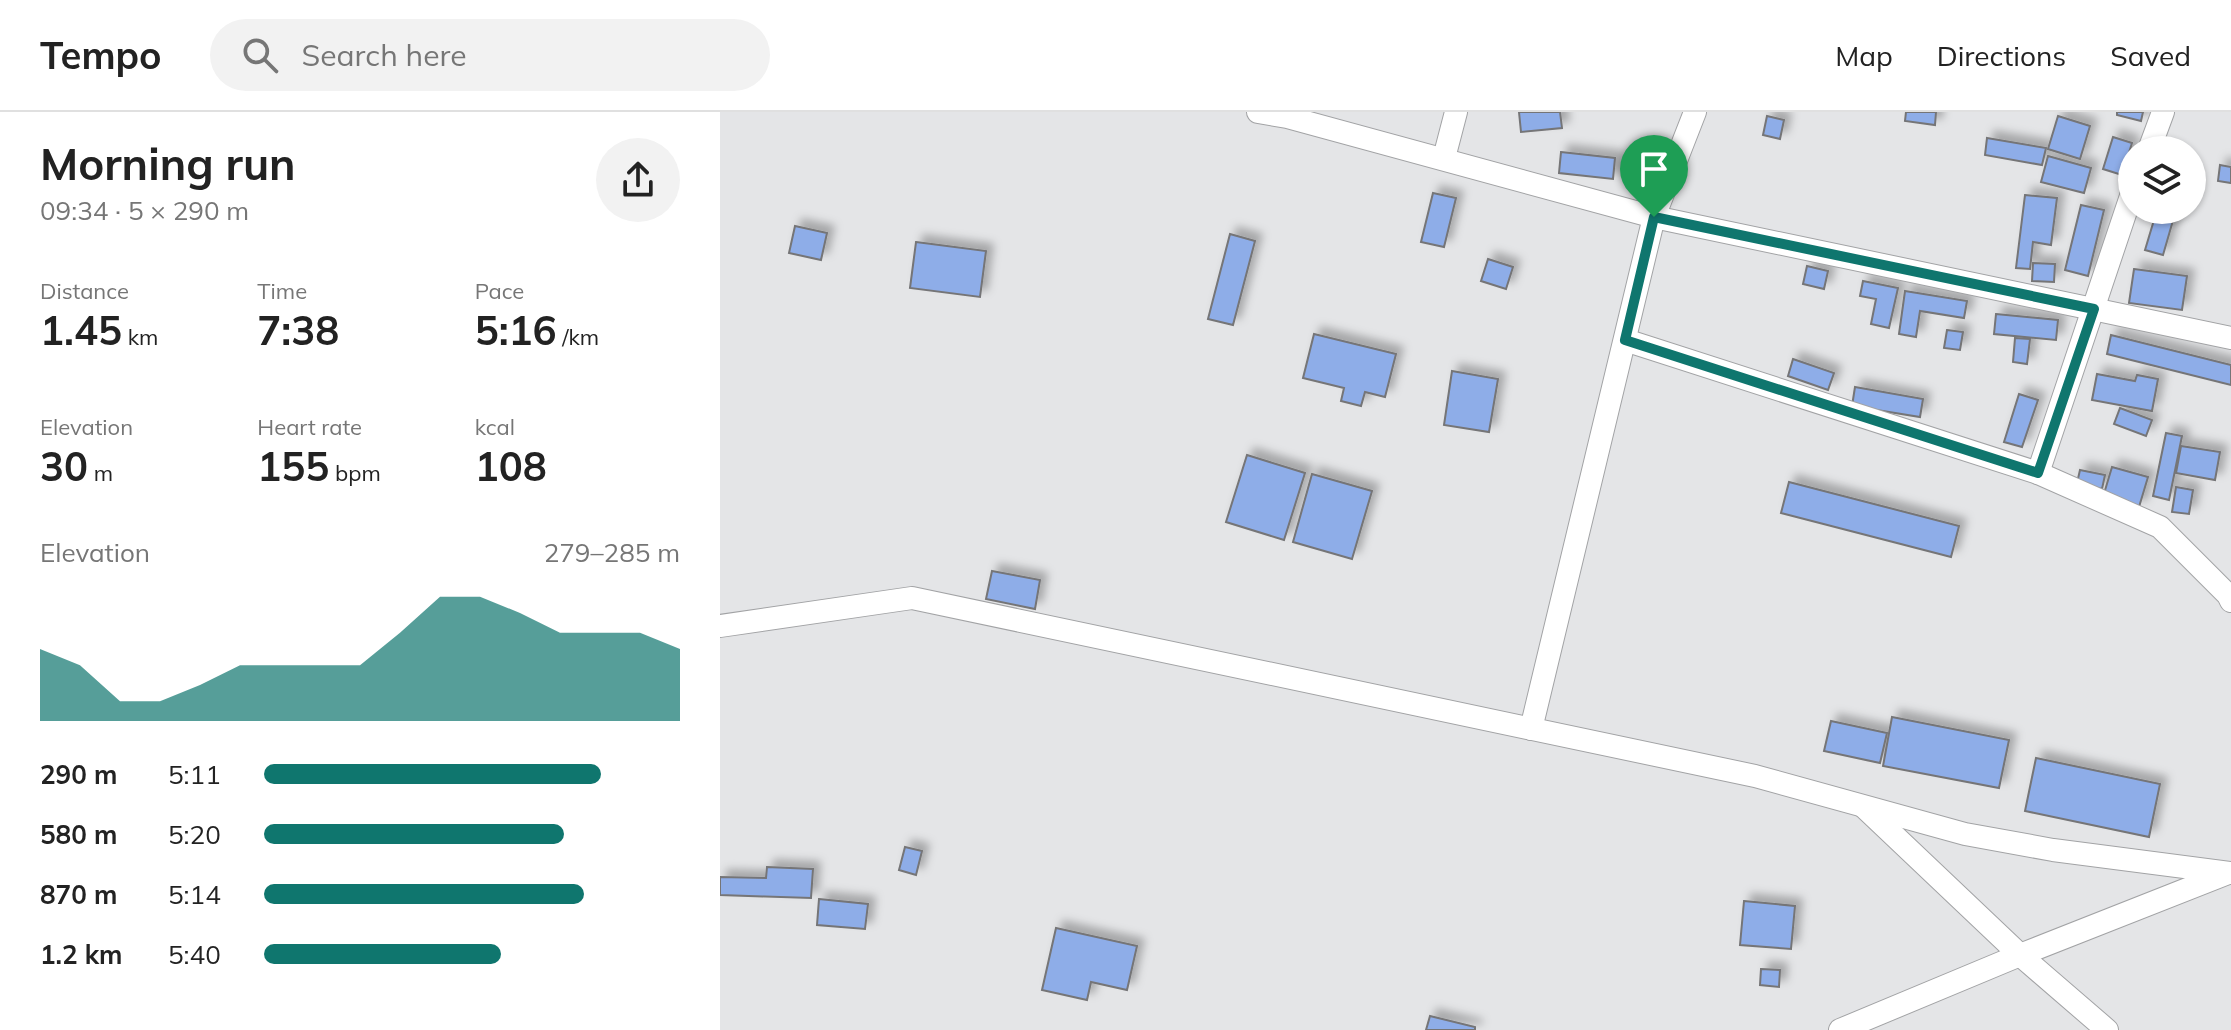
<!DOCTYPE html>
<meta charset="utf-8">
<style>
body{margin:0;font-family:Mulish,sans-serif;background:#f2f2f2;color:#222;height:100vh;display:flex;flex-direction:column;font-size:30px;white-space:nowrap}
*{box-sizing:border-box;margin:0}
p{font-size:26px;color:#767676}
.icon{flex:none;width:44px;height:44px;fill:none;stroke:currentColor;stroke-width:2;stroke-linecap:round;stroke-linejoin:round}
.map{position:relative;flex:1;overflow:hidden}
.sheet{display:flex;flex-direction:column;background:#fff;width:720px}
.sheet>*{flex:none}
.buttons{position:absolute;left:1398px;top:24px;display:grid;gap:16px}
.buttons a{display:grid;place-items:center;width:88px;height:88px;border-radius:50%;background:#fff;box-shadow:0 2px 6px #0004;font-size:40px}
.pin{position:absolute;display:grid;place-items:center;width:68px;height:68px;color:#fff;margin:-82px -34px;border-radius:50% 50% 50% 0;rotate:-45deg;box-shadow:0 0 8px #0007}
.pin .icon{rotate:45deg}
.round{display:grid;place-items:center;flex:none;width:84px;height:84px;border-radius:42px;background:#f2f2f2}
.summary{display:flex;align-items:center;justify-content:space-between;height:136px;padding:0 40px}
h1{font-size:44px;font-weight:700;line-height:60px}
.stats{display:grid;grid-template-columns:repeat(3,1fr);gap:12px;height:136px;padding:8px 40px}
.stats div{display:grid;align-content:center}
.stats b{font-size:40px;font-weight:700}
.stats small{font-size:22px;font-weight:400}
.stats p{font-size:22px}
.chart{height:224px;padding:16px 40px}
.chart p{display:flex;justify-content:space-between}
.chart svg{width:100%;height:144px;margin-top:8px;fill:#0f766e;opacity:.7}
ul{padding:0 40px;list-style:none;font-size:26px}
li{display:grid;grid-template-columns:128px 96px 1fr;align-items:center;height:60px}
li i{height:20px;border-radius:10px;background:#0f766e}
header{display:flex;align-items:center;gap:48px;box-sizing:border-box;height:112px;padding:0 40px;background:#fff;border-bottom:2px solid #e0e0e0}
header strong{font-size:38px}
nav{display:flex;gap:44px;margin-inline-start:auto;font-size:28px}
.search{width:560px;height:72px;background:#f2f2f2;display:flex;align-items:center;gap:20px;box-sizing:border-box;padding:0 28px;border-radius:44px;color:#767676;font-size:30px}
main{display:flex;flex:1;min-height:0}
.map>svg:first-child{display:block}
.building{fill:#8eade8;stroke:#757577;stroke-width:2;filter:url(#shadow)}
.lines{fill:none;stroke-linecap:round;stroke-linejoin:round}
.minor-casing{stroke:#a2a3a5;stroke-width:24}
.minor{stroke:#fff;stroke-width:22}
.route-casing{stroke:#fff;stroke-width:16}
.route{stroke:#0f766e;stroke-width:10}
</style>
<header>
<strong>Tempo</strong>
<div class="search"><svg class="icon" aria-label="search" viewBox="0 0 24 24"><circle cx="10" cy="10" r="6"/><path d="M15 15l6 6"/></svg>Search here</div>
<nav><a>Map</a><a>Directions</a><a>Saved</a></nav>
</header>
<main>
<section class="sheet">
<div class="summary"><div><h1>Morning run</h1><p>09:34 · 5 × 290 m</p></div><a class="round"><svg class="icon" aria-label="share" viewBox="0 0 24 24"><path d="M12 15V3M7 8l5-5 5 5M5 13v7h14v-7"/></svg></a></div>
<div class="stats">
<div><p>Distance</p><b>1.45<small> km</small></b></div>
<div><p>Time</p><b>7:38</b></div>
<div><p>Pace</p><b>5:16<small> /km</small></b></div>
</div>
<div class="stats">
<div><p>Elevation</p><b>30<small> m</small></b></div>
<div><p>Heart rate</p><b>155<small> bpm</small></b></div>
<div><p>kcal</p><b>108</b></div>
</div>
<div class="chart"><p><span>Elevation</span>279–285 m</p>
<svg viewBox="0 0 160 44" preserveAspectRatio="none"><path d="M0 44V22L10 27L20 38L30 38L40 33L50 27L60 27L70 27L80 27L90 17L100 6L110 6L120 11L130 17L140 17L150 17L160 22V44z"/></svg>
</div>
<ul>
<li><b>290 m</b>5:11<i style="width:81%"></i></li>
<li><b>580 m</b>5:20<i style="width:72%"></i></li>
<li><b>870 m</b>5:14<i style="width:77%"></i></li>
<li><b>1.2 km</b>5:40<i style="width:57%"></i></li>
</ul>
</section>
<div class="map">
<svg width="1511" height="918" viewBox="0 0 1511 918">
<defs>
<filter id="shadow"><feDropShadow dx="7" dy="-7" stdDeviation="4" flood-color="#0004"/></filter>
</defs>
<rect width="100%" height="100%" fill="#e4e5e7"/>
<!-- building -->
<g class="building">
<polygon points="799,0 840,0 842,16 801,20"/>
<polygon points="1186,0 1216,0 1215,13 1185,9"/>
<polygon points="1397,0 1423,0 1421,9 1397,3"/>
<polygon points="1047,4 1064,8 1060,27 1043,23"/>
<polygon points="1338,4 1370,14 1360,47 1328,37"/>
<polygon points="1393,25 1412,31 1402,63 1383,57"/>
<polygon points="1267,26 1326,36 1322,53 1265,43"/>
<polygon points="841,40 895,46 893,67 839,61"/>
<polygon points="1328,44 1371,56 1364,81 1321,70"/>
<polygon points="1500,53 1511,55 1511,71 1498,69"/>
<polygon points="713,81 736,86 724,135 701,130"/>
<polygon points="1305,83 1337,86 1331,133 1313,130 1310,157 1296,156"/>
<polygon points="1361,93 1384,98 1368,164 1345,158"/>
<polygon points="1437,98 1456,98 1443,143 1425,138"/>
<polygon points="75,114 107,121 101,148 69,141"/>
<polygon points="510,122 535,129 513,213 488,207"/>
<polygon points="196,130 266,139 260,185 190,176"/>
<polygon points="768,147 793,155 786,177 761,169"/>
<polygon points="1313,151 1335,152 1334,170 1312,169"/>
<polygon points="1087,154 1108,159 1104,177 1083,172"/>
<polygon points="1414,157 1467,164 1462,198 1409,191"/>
<polygon points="1143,169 1178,176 1169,216 1151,212 1156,187 1140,184"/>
<polygon points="1185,179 1247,189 1244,206 1200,199 1196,225 1179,222"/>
<polygon points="1276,202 1338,208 1336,228 1274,222"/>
<polygon points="1227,218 1243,220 1240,238 1224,236"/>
<polygon points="594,222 676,242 665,285 645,280 641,294 621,289 624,276 583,266"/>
<polygon points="1391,223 1511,253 1511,273 1387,242"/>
<polygon points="1295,226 1310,227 1307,252 1293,250"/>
<polygon points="1073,247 1114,261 1108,278 1068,264"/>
<polygon points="732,259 778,267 769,320 724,313"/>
<polygon points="1377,262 1415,269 1417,263 1438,267 1432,299 1372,288"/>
<polygon points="1135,275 1203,287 1200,305 1132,294"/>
<polygon points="1299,282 1318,288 1302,335 1284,330"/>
<polygon points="1400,296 1432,308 1426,324 1394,312"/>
<polygon points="1446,321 1462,324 1449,388 1433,384"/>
<polygon points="1461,334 1500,340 1495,368 1456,361"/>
<polygon points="527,343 585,361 564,428 506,410"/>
<polygon points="1392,355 1428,365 1419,395 1383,385"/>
<polygon points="1360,358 1385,363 1382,377 1357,371"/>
<polygon points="592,362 652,379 632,447 573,430"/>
<polygon points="1069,370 1239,414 1231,445 1061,401"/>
<polygon points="1456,375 1473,378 1469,402 1452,400"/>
<polygon points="272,459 320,468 315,497 266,487"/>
<polygon points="1172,605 1289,628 1279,676 1163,654"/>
<polygon points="1111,609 1167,621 1160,651 1104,639"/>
<polygon points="1316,646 1440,672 1429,725 1305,699"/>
<polygon points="185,735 202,739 196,763 179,758"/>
<polygon points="47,755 93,757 91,786 0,783 0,765 46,766"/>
<polygon points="99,787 148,792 145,817 97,813"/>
<polygon points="1024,789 1075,794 1071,837 1020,833"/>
<polygon points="336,816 417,834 407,878 371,870 367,888 322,878"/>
<polygon points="1041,857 1060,858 1059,875 1040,873"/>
<polygon points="710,904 755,915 755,918 706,918"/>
</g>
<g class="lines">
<defs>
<g id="minor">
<polyline points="538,0 567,5 934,105 1511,226"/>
<polyline points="1429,38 1443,0"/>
<polyline points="724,46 736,0"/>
<polyline points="905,228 1318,361 1440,415 1508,483 1511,489"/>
<polyline points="1318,361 1412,81"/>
<polyline points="0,514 192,486 1035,664 1245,722 1333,738 1511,761"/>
<polyline points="811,617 934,105 975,0"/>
<polyline points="1144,695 1300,843 1387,918"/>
<polyline points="1120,918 1300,843 1508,761"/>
</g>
</defs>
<!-- minor casing -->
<use href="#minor" class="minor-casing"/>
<!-- minor -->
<use href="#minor" class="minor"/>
</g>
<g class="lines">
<defs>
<polygon id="route" points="934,105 1374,197 1318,361 905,228"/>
</defs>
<!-- route casing -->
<use href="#route" class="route-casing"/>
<!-- route -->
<use href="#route" class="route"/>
</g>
</svg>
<div class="buttons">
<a><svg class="icon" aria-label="layers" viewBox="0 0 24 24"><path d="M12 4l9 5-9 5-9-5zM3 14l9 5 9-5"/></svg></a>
</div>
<div class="pin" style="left:934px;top:105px;background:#1e9e55"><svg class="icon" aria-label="arrive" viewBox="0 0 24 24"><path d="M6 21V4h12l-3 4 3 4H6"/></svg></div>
</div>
</main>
